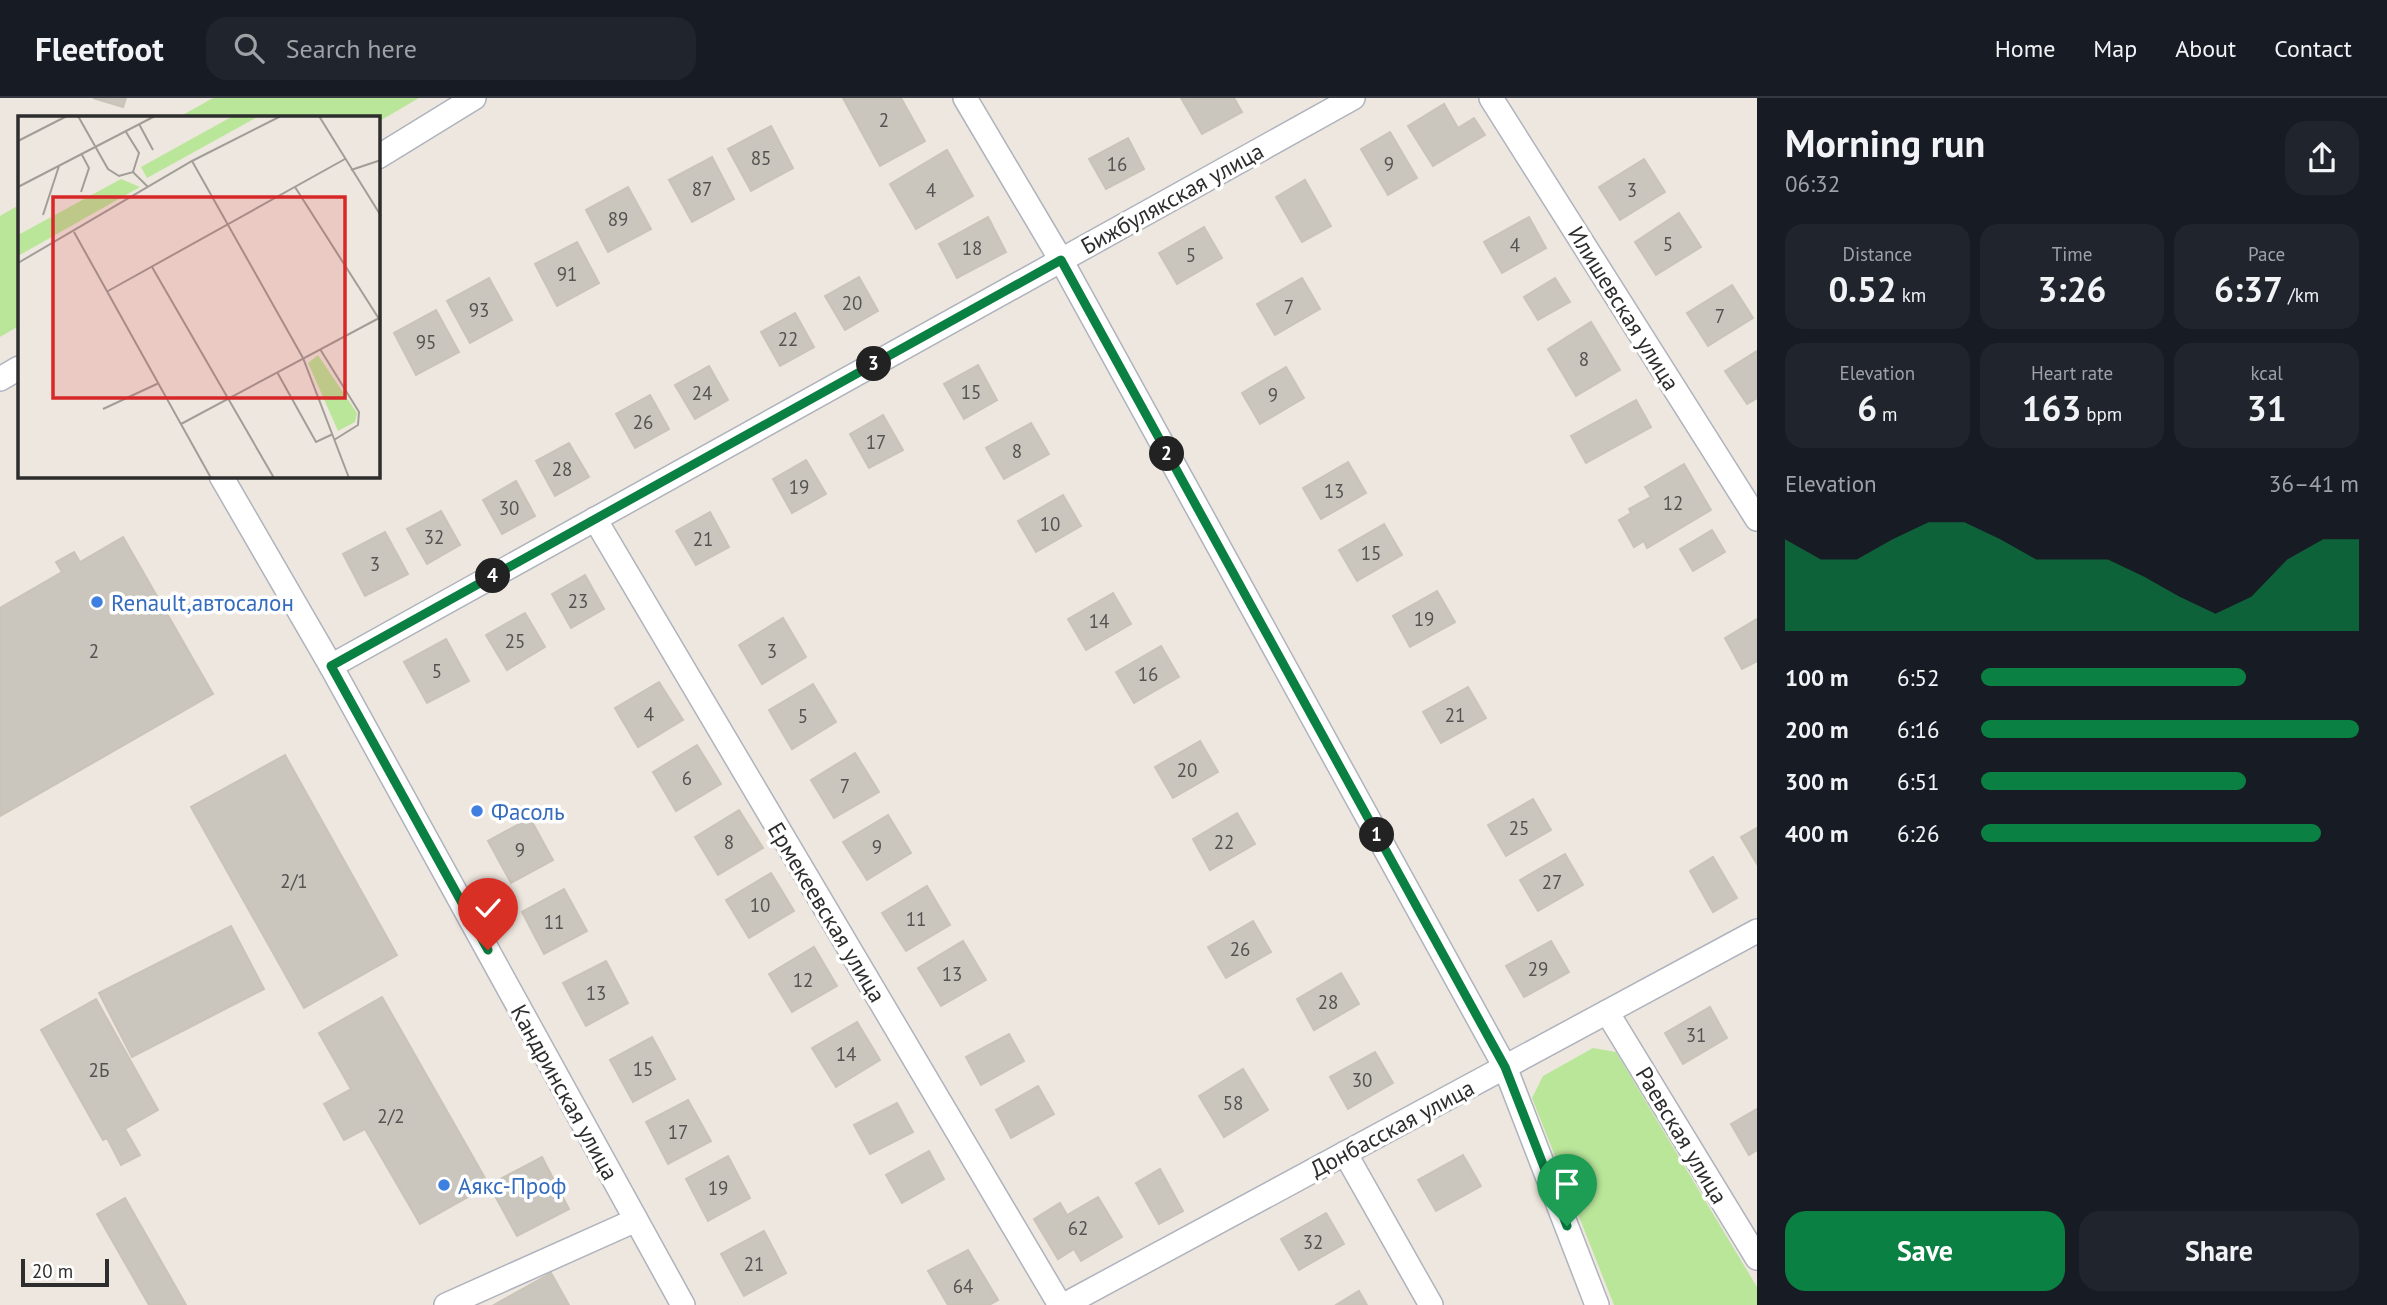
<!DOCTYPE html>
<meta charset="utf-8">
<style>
body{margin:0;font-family:"PT Sans",sans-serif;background:#20242c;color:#f1f3f6;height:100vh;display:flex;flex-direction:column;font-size:26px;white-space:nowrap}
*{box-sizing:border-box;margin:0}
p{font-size:23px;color:#9ea1a6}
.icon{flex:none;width:38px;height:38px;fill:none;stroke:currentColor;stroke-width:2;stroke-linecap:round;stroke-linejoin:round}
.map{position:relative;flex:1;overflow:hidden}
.details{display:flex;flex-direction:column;background:#171b24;width:630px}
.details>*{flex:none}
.scale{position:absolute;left:21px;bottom:18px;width:88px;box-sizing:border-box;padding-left:7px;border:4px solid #2d2d2d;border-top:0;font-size:19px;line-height:24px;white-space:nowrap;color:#2d2d2d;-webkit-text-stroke:5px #fff;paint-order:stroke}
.pin{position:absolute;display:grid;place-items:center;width:60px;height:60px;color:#fff;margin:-72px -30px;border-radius:50% 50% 50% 0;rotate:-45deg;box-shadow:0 0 7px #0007}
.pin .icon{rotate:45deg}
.km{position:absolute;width:35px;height:35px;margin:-18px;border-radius:50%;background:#222;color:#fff;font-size:19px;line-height:35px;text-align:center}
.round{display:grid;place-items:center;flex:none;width:74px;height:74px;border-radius:21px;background:#20242c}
.summary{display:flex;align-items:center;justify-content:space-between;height:119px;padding:0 28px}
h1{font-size:38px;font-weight:700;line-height:52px}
.metrics{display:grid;grid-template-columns:repeat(3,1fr);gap:10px;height:119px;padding:7px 28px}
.metrics div{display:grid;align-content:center;border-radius:18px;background:#20242c;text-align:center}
.metrics b{font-size:35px;font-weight:700}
.metrics small{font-size:19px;font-weight:400}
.metrics p{font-size:19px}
.chart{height:196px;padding:14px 28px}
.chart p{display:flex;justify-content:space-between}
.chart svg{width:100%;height:126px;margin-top:7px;fill:#0b8043;opacity:.7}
.primary-button{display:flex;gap:14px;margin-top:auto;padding:14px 28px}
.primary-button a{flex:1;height:80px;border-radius:21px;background:#0b8043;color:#fff;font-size:28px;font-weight:700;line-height:80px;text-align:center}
.primary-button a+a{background:#20242c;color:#f1f3f6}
ul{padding:0 28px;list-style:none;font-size:23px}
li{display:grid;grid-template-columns:112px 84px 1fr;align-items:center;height:52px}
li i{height:18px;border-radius:9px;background:#0b8043}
header{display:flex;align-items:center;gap:42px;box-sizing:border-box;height:98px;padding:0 35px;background:#171b24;border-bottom:2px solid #363941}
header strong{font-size:33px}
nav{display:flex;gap:38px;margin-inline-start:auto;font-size:24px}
.search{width:490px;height:63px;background:#20242c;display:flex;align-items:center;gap:18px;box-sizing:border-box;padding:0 24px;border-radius:21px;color:#9ea1a6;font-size:26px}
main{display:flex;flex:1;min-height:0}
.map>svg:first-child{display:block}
.green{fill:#bae69a}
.building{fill:#cac5bd;stroke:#cac3b8;stroke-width:2}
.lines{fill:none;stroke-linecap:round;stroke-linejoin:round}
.minor-casing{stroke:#afb3bd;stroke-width:26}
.minor{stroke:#fff;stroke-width:23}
.route-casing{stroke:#fff;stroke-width:14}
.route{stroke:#0b8043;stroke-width:9}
.shop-dot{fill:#3f7fe0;stroke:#fff;stroke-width:2.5}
.labels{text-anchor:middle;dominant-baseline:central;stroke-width:7;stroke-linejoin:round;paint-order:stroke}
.number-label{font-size:19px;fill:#545351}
.street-label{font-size:23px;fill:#2d2d2d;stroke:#fff}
.shop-label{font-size:23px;fill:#366cbe;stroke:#fff;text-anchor:start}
.inset-road{fill:none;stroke:#a19d98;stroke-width:2}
.view{fill:#d62828;fill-opacity:0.15;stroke:#d62828;stroke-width:3.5}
.inset-edge{fill:none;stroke:#2d2d2d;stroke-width:3.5}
</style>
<header>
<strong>Fleetfoot</strong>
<div class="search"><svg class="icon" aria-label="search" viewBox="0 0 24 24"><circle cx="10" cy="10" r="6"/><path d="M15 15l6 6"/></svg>Search here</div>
<nav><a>Home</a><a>Map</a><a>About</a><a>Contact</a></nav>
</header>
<main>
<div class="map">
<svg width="1757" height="1207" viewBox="0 0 1757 1207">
<rect width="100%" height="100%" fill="#eee7df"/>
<!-- green -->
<g class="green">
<polygon points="213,0 419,0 378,24 378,19 179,19"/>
<polygon points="19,107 19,228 0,239 0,118"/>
<polygon points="1593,950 1616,954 1757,1189 1757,1207 1614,1207 1532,1000 1543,978"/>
</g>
<!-- building -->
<g class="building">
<polygon points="93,0 126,0 123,9"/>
<polygon points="843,0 901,0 925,43 880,68"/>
<polygon points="1181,0 1234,0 1242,14 1202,36"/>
<polygon points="1444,6 1458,30 1474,20 1485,37 1433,68 1408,28"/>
<polygon points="771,28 793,70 751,93 728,51"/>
<polygon points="1390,34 1417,80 1388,97 1361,51"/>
<polygon points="1128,40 1144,71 1106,91 1089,61"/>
<polygon points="947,52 973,98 916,131 890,86"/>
<polygon points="712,59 734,101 692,124 669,82"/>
<polygon points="1644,61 1665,94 1620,122 1599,89"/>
<polygon points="1305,82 1331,128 1302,144 1276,99"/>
<polygon points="628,89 651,131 608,154 586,112"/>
<polygon points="1679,115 1701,149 1656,177 1635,144"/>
<polygon points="988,119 1006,154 957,180 939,146"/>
<polygon points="1529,119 1546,150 1502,175 1484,144"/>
<polygon points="1204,129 1222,160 1177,186 1159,155"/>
<polygon points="577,144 599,185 557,208 535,166"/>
<polygon points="859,179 878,213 845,232 825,198"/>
<polygon points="489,180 512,222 470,245 447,203"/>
<polygon points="1302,180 1320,211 1275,237 1257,206"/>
<polygon points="1555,180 1570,204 1538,222 1524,199"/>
<polygon points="1732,187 1753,220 1708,248 1687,215"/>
<polygon points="436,212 459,254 416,277 394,235"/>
<polygon points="795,215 814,249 780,268 761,234"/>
<polygon points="1591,224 1620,272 1576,298 1548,251"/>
<polygon points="1757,253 1757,300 1747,306 1725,273"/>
<polygon points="978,267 997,302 964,321 944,286"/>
<polygon points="709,268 728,302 695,321 675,287"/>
<polygon points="1286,269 1304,300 1260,326 1242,295"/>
<polygon points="650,297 669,331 635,350 616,316"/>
<polygon points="1636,302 1651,329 1586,365 1571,338"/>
<polygon points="883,317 903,352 869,370 850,336"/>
<polygon points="1031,325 1049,356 1004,381 986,350"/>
<polygon points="569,345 589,379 555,398 536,363"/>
<polygon points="806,362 826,396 792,415 773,381"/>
<polygon points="1348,364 1366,395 1321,421 1303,390"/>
<polygon points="1684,366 1711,412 1647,450 1644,443 1634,449 1619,422 1631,415 1629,411 1651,399 1645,389"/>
<polygon points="516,383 535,418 502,436 483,402"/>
<polygon points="1063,397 1081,428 1036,454 1018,423"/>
<polygon points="441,413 460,447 427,466 407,431"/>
<polygon points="710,414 729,449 696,467 676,433"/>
<polygon points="1384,426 1402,457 1357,483 1339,452"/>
<polygon points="1712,432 1725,454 1693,473 1680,451"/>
<polygon points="385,434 408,476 365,498 343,456"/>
<polygon points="123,439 213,596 0,718 0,510 62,474 56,464 74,454 80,464"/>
<polygon points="585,477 604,511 571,530 552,496"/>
<polygon points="1437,493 1455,524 1410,549 1393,518"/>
<polygon points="1113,495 1131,526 1086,552 1068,521"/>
<polygon points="525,515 545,549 507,572 486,537"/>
<polygon points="783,520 806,559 762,586 739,547"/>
<polygon points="1757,521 1757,563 1742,571 1725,540"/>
<polygon points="446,541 469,583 427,605 404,564"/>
<polygon points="1161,548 1179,579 1134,605 1116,574"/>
<polygon points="659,584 683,622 638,649 615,610"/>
<polygon points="813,586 836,624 792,651 769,612"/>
<polygon points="1468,589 1486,620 1441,645 1423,614"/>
<polygon points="1200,643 1218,674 1173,700 1155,669"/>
<polygon points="697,647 721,686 676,713 653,674"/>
<polygon points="855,655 879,694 834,720 811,682"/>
<polygon points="285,657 397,857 304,910 191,709"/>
<polygon points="1533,701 1551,732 1506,758 1488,727"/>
<polygon points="739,712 763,750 718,777 695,739"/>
<polygon points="1237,715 1255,746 1210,772 1193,741"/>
<polygon points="888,717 911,755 867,782 843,744"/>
<polygon points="530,720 553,762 511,785 488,743"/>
<polygon points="1757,730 1757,766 1741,739"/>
<polygon points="1565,756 1583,787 1538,813 1520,782"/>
<polygon points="1713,759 1737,800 1713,814 1690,773"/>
<polygon points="771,775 794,813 749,840 726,802"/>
<polygon points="927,788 950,827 906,853 882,815"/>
<polygon points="564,791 587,833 544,856 522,814"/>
<polygon points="1253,823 1271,854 1226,880 1208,849"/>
<polygon points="231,828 264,891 132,959 99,895"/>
<polygon points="963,843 986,882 941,908 918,870"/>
<polygon points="1551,843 1569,874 1524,899 1506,868"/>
<polygon points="814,849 837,888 792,914 769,876"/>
<polygon points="606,863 628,905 586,928 563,885"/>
<polygon points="1341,875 1359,906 1314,932 1297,901"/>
<polygon points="382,899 489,1087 420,1126 365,1031 344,1042 324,1006 351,991 319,935"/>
<polygon points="96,901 158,1012 125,1031 140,1057 121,1067 107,1040 103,1042 41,932"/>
<polygon points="1710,909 1727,940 1683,966 1665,935"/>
<polygon points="857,924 880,962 836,989 812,950"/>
<polygon points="1009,936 1024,963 981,987 966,959"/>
<polygon points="652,939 675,981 633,1004 610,962"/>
<polygon points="1375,954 1393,985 1348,1011 1330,979"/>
<polygon points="1243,971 1268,1012 1224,1039 1199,998"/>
<polygon points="1038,988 1054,1016 1011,1040 996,1012"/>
<polygon points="688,1002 711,1043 668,1066 646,1024"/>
<polygon points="897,1005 913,1034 870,1056 854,1027"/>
<polygon points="1757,1011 1757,1052 1749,1057 1731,1026"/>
<polygon points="929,1053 944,1081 902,1105 886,1077"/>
<polygon points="1463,1057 1481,1088 1436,1113 1418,1082"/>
<polygon points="728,1058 750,1100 708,1123 686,1081"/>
<polygon points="542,1059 569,1111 517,1138 489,1087"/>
<polygon points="1160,1071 1183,1113 1159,1126 1136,1085"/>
<polygon points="1098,1099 1122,1139 1081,1163 1074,1151 1058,1161 1034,1121 1060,1105 1067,1117"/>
<polygon points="125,1100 186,1207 149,1207 97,1116"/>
<polygon points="1326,1115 1344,1146 1299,1172 1281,1141"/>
<polygon points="764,1133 786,1175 744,1198 721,1156"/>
<polygon points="968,1152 998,1202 989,1207 948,1207 928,1173"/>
<polygon points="551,1175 569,1207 494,1207"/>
<polygon points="1359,1193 1367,1207 1336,1207"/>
</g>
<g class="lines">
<defs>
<g id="minor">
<polyline points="965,0 1061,162 1505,969 1597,1207"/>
<polyline points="1491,0 1757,421"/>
<polyline points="378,59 474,0"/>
<polyline points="0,281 19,270"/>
<polyline points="221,378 331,568 683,1207"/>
<polyline points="595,421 1060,1207"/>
<polyline points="331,568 1353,0"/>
<polyline points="1607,914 1757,1160"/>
<polyline points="1345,1055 1431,1207"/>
<polyline points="446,1207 636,1122"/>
<polyline points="1064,1207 1757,833"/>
</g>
</defs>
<!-- minor casing -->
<use href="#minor" class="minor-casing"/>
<!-- minor -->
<use href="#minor" class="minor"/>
</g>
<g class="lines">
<defs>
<polyline id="route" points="488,852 331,568 1061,162 1505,969 1567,1128"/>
</defs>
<!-- route casing -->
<use href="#route" class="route-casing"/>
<!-- route -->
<use href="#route" class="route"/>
</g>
<!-- markers -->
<g class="shop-dot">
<circle cx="97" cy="504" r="7"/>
<circle cx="477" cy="713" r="7"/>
<circle cx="444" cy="1087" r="7"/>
</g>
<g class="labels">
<!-- number labels -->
<g class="number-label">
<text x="884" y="22">2</text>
<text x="761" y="60">85</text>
<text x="1117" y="66">16</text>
<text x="1389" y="66">9</text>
<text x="702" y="91">87</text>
<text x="931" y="92">4</text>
<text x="1632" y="92">3</text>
<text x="618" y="121">89</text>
<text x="1668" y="146">5</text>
<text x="1515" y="147">4</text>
<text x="972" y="150">18</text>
<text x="1191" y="157">5</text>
<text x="567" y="176">91</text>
<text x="852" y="205">20</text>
<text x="1289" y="209">7</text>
<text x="479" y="212">93</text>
<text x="1720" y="218">7</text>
<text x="788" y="241">22</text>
<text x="426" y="244">95</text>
<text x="1584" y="261">8</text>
<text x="971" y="294">15</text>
<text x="702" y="295">24</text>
<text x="1273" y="297">9</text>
<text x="643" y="324">26</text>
<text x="876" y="344">17</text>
<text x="1017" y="353">8</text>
<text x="562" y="371">28</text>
<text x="799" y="389">19</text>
<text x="1334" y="393">13</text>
<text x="1673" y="405">12</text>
<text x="509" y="410">30</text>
<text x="1050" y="426">10</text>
<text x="434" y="439">32</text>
<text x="703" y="441">21</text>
<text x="1371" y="455">15</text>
<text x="375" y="466">3</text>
<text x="578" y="503">23</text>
<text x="1424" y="521">19</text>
<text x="1099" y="523">14</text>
<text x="515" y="543">25</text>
<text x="94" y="553">2</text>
<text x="772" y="553">3</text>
<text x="437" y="573">5</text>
<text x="1148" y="576">16</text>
<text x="649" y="616">4</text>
<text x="1455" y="617">21</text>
<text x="803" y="618">5</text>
<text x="1187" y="672">20</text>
<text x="687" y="680">6</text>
<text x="845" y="688">7</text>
<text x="1519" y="730">25</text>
<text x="729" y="744">8</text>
<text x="1224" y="744">22</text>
<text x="877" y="749">9</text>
<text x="520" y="752">9</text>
<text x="294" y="783">2/1</text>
<text x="1552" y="784">27</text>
<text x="760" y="807">10</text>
<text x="916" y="821">11</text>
<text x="554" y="824">11</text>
<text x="1240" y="851">26</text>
<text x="1538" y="871">29</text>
<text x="952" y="876">13</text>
<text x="803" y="882">12</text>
<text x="596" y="895">13</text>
<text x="1328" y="904">28</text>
<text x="1696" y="937">31</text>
<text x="846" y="956">14</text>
<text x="643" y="971">15</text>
<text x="99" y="972">2Б</text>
<text x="1362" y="982">30</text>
<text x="1233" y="1005">58</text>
<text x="391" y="1018">2/2</text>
<text x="678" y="1034">17</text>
<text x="718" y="1090">19</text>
<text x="1078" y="1130">62</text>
<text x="1313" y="1144">32</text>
<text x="754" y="1166">21</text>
<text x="963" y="1188">64</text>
</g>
<!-- street labels -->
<g class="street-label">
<text transform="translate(1172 100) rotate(-29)">Бижбулякская улица</text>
<text transform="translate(1624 210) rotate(58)">Илишевская улица</text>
<text transform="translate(827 814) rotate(59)">Ермекеевская улица</text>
<text transform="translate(565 994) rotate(61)">Кандринская улица</text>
<text transform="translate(1392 1030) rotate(-28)">Донбасская улица</text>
<text transform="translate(1682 1037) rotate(59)">Раевская улица</text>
</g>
<!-- shop labels -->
<g class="shop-label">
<text x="111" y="504">Renault,автосалон</text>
<text x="491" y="713">Фасоль</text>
<text x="458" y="1087">Аякс-Проф</text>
</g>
</g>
<!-- overview -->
<g transform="translate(18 18)">
<rect width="362" height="362" fill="#eee7df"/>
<path d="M215,0H241L129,62L123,51ZM103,63L122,71L0,140V119ZM300,239L339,297L337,306L320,315L290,247Z" fill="#bae69a"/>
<path class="inset-road" d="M60,0L90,53L101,60L115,56L130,71M301,0L363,100M121,8L135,34M108,16L121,37L115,56M0,25L49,0M63,37L71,52L63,76M174,45L285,242L331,362M333,54L363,44M0,71L137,0M277,71L363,206M25,99L41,50M56,116L193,362M0,147L174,45L263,0M134,151L256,362M90,175L327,43M302,233L341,296L340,309L316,324M259,256L298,326L315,318M85,293L141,267M163,308L363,201"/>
<path class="view" d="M35,81H327V282H35Z"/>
<rect width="362" height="362" class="inset-edge"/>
</g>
</svg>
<div class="scale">20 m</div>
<div class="pin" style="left:1567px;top:1128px;background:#1e9e55"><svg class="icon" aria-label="arrive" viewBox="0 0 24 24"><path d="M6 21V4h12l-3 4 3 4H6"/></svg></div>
<div class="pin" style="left:488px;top:852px;background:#d93025"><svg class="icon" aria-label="check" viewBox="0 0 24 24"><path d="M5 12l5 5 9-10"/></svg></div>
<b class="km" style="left:1377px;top:737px">1</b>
<b class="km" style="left:1167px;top:356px">2</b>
<b class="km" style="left:874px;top:266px">3</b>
<b class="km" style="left:493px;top:478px">4</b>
</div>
<section class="details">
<div class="summary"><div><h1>Morning run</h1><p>06:32</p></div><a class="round"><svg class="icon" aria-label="share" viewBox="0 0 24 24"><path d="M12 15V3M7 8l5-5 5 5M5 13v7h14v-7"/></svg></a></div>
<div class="metrics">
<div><p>Distance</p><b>0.52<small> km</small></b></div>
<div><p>Time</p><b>3:26</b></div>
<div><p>Pace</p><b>6:37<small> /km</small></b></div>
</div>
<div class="metrics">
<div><p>Elevation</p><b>6<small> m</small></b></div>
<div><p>Heart rate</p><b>163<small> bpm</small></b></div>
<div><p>kcal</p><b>31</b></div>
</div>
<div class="chart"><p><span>Elevation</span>36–41 m</p>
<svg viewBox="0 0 160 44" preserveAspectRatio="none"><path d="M0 44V12L10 19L20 19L30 12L40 6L50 6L60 12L70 19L80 19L90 19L100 25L110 32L120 38L130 32L140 19L150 12L160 12V44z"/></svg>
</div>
<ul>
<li><b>100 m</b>6:52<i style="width:70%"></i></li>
<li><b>200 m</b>6:16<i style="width:100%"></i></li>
<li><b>300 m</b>6:51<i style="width:70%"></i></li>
<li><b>400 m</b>6:26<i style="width:90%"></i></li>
</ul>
<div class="primary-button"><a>Save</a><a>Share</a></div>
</section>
</main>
